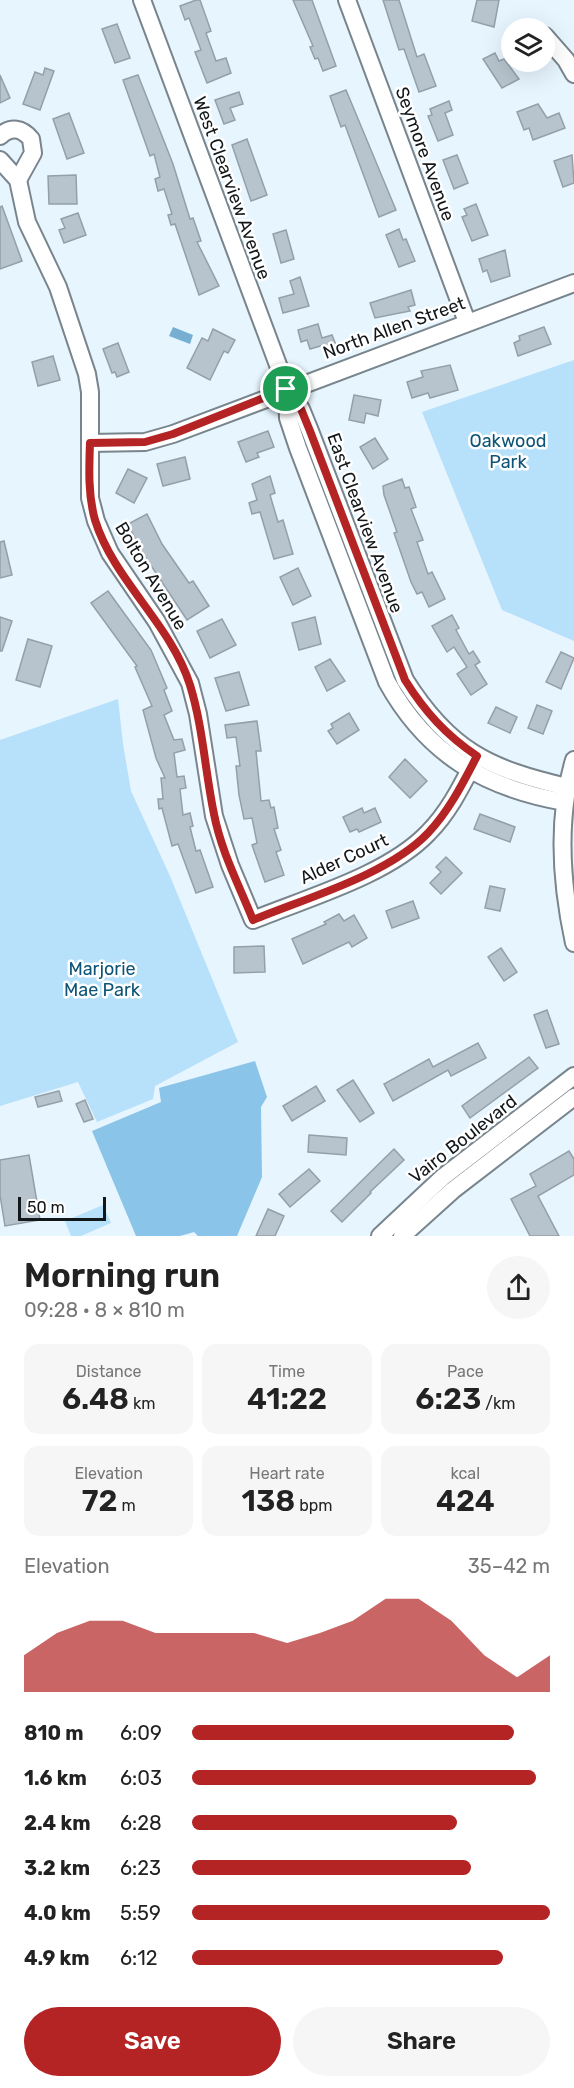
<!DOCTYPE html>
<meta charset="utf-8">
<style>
body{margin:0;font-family:Rubik,sans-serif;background:#f6f6f6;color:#222;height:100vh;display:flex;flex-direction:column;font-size:22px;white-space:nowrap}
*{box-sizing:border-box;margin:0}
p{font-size:20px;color:#767676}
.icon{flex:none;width:33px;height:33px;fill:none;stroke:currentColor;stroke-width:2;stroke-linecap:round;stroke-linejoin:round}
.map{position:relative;height:1236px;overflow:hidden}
.sheet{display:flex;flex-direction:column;background:#fff;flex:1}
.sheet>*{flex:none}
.fabs{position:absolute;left:501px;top:18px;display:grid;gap:12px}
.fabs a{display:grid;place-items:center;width:54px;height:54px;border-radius:50%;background:#fff;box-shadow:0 6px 24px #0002;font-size:30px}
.scale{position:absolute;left:18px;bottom:15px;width:88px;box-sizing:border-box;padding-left:6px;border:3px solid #12171a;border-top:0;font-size:16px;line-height:21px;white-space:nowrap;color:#12171a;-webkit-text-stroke:4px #fff;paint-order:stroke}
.pin{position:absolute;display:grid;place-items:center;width:51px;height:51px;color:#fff;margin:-26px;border:3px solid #fff;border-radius:50%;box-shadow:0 2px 6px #0007}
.round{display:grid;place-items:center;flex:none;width:63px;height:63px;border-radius:32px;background:#f6f6f6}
.head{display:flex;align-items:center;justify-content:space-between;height:102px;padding:0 24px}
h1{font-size:33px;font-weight:600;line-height:45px}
.metrics{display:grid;grid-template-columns:repeat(3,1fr);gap:9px;height:102px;padding:6px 24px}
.metrics div{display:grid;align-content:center;border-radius:15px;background:#f6f6f6;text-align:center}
.metrics b{font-size:30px;font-weight:600}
.metrics small{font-size:16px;font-weight:400}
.metrics p{font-size:16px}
.chart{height:168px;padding:12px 24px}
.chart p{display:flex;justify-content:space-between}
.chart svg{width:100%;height:108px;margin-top:6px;fill:#b42424;opacity:.7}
.cta{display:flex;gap:12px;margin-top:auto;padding:12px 24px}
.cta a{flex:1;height:69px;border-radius:36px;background:#b42424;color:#fff;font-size:24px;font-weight:600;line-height:69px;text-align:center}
.cta a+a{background:#f6f6f6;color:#222}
ul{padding:0 24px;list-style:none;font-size:20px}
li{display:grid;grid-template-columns:96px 72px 1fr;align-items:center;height:45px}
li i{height:15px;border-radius:8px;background:#b42424}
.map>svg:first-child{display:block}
.green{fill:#b7e0fa}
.forest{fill:#8ac4e8}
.water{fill:#76afd2}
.building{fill:#b7c4cd;stroke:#94a0a9;stroke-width:1.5}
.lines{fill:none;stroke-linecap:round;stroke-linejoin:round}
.minor-casing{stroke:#79858d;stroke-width:20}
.minor{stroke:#fff;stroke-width:16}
.route-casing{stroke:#fff;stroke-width:12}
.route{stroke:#b42424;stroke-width:8}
.labels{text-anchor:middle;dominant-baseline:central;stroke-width:5;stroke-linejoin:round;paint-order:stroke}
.street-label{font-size:18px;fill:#12171a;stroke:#fff}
.park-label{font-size:18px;fill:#0d5477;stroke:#fff}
</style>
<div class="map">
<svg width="574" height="1236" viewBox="0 0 574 1236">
<rect width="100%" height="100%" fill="#e7f5fe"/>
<!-- green -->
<g class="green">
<polygon points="574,360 574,641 502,610 422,412"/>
<polygon points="118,699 123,744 131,791 170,876 238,1042 155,1086 153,1099 97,1122 78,1082 0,1106 0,740"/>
<polygon points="103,1205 111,1223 81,1236 71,1236 65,1221"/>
</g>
<!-- forest -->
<polygon class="forest" points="255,1061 267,1097 261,1107 262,1177 237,1236 198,1236 194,1232 180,1236 136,1236 92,1131 161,1102 159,1088"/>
<!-- water -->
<polygon class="water" points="173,327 193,335 190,344 169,336"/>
<!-- building -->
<g class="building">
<polygon points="196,0 200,0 211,31 206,33 216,61 226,58 231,73 207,83 195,52 201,50 189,18 185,20 180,6"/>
<polygon points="293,0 312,0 336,66 323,71 318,58 315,59 310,47 313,46"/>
<polygon points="383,0 399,0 417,57 424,54 436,86 419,92 404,49 399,50"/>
<polygon points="477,0 499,0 494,27 472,21"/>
<polygon points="117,24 130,58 115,63 102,29"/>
<polygon points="495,53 499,61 504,59 519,79 502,88 483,59"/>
<polygon points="45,68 54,71 40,110 23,104 35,72 43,75"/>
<polygon points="0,75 10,98 0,103"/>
<polygon points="138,75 173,164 190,219 193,218 201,241 197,242 219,286 199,295 175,224 171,225 168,215 172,214 164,189 158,191 155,179 160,177 154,154 150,156 123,80"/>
<polygon points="346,90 396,210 379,217 345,125 341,127 330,96"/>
<polygon points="239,92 243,104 230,108 235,120 224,124 215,100"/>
<polygon points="449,101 452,110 445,113 453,135 438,141 428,116 432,115 430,109"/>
<polygon points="538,104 547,118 559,113 565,128 533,140 529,128 524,130 517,112"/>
<polygon points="69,113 84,153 67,159 53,119"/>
<polygon points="247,139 267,195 251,201 232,145"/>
<polygon points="457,155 468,183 454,189 443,160"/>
<polygon points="572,155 574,183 563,187 554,161"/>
<polygon points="76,175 77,204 49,204 48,176"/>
<polygon points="476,204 488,235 472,241 462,217 467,215 464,209"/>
<polygon points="2,206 22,261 0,269 0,207"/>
<polygon points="78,213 86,235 64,243 59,230 65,228 61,219"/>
<polygon points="399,229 403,240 406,239 415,261 399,267 386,235"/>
<polygon points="286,230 294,259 281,263 273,234"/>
<polygon points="505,250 510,276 491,282 487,270 483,272 479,259"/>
<polygon points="300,277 309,306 283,313 279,298 294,294 290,281"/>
<polygon points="411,290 415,305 408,307 410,311 375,318 370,303"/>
<polygon points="318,324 322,338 332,335 336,345 325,349 324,345 310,349 307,340 301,342 298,330"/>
<polygon points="544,327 551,344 518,356 514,343 520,340 519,336"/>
<polygon points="213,329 235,340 228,353 224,351 210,380 187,368 202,338 208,341"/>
<polygon points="118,343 129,372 117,377 115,372 112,373 103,349"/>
<polygon points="53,356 60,380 38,386 32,362"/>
<polygon points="450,365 458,390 430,398 428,393 412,398 407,382 423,377 421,371"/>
<polygon points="354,395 381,400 378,416 366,413 364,423 349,420"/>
<polygon points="268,431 274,447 257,453 259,457 246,462 238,442"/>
<polygon points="375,438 388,459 373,469 360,447"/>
<polygon points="185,457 190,479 163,486 157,464"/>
<polygon points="128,469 147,478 134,503 116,493"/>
<polygon points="270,476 275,493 270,495 278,522 283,520 293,554 274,559 260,512 252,514 249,503 257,500 252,484"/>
<polygon points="402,479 405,488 409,487 416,507 411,509 423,540 417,542 428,574 432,572 445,599 429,607 422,592 417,594 411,582 394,533 397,532 384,495 383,486"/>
<polygon points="147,514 162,544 189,583 193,581 209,606 187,620 140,549 128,524"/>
<polygon points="4,541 12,575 0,578 0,542"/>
<polygon points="298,568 311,596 293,605 280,577"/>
<polygon points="108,591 151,650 167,688 164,690 172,711 164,715 174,740 182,739 185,750 174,753 177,777 184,776 186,788 180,789 183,815 190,813 193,826 190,827 196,851 200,850 213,887 196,893 178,844 172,846 162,808 159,809 158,799 163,799 161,778 165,778 156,758 143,710 152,706 135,667 137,666 91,603"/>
<polygon points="452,615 459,628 456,630 469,654 473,651 480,662 475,665 487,684 471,695 457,674 467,667 454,647 447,652 432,626"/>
<polygon points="0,617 12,621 2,651 0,651"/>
<polygon points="315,617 321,644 299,650 292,623"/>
<polygon points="222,619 236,645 210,658 197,631"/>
<polygon points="28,639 52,646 40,687 16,680"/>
<polygon points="561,652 574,658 561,689 546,682"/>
<polygon points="330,659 345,681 327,691 315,667"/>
<polygon points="239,672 249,705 226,711 215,678"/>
<polygon points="537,705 552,711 543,734 528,728"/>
<polygon points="496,707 517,717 510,733 488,723"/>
<polygon points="349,713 359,730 337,744 328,731 333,728 331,724"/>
<polygon points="257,721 261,751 256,751 261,801 269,800 271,808 274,807 278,828 274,829 281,850 276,852 284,875 265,882 252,845 257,843 252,818 244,819 239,795 236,766 240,766 236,737 227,738 225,725"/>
<polygon points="405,759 427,781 410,798 389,777"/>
<polygon points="362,808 364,813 375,808 381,822 359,832 357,829 350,832 343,817"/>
<polygon points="480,814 515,827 510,842 474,829"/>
<polygon points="446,857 462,873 441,894 430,883 441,872 436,867"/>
<polygon points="490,886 505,889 500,911 485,908"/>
<polygon points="413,901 419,918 392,928 386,911"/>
<polygon points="339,914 344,921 354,915 367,938 352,947 349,942 303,964 292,939 326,924 324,922"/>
<polygon points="264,946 265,972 234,973 234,947"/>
<polygon points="501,948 517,972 504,981 488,957"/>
<polygon points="547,1010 559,1044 546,1048 534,1015"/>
<polygon points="478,1043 486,1058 451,1076 448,1070 393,1101 384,1084 429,1059 433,1067"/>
<polygon points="529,1057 538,1068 470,1118 462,1106"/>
<polygon points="353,1080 374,1113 360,1122 337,1090"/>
<polygon points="316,1086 325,1101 292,1121 283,1106"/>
<polygon points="59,1091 62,1101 38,1107 35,1097"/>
<polygon points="85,1100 93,1119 84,1122 76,1104"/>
<polygon points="309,1135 347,1138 346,1155 308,1152"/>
<polygon points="394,1149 404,1160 370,1192 371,1193 342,1222 331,1211"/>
<polygon points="569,1151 574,1159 574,1175 538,1196 559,1236 530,1236 511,1199 536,1186 530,1174"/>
<polygon points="29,1155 40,1220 5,1226 0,1195 0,1160"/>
<polygon points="309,1169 320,1181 290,1207 279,1194"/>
<polygon points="268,1209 284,1216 275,1236 256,1236"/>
</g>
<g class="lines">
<defs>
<g id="minor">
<path d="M142,0L287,389L301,409L310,431L405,680C449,750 489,769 567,787"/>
<polyline points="347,0 467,322"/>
<polyline points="545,36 566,60 574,74"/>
<path d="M0,136C11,126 22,128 31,139L33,153L18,180"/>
<path d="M0,160L18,180L27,222L58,287L87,374L90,392V498L96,521L110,553L157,622L190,683L198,714L214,816L230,865L253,920C307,898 388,875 428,833C450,811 463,783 477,756"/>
<path d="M287,390L288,418L298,448L387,682C427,754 484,788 565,802"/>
<polyline points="90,443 145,442 173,434 574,283"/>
<path d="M574,760C556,820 561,883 574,943"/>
<polyline points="380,1236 443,1177 574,1076"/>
<polyline points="402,1236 453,1190 574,1097"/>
</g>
</defs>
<!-- minor casing -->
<use href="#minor" class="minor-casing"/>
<!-- minor -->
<use href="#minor" class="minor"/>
</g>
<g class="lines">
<defs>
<path id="route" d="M286,389L301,409L310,431L405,680C425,712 446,735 477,756C463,783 449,811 428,833C388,875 306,898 253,920C239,885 221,851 214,814C205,771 203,727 190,685C171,624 114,581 95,520C88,495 89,469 90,443L145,442L173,434Z"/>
</defs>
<!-- route casing -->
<use href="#route" class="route-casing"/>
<!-- route -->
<use href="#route" class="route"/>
</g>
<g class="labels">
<!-- street labels -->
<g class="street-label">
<text transform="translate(425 154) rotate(70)">Seymore Avenue</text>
<text transform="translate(232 188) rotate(70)">West Clearview Avenue</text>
<text transform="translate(394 328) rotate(-20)">North Allen Street</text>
<text transform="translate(365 523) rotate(70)">East Clearview Avenue</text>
<text transform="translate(151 576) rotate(59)">Bolton Avenue</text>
<text transform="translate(344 859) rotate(-25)">Alder Court</text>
<text transform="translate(463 1139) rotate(-38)">Vairo Boulevard</text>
</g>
<!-- park labels -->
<g class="park-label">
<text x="508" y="441">Oakwood<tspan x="508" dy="21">Park</tspan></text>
<text x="102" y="969">Marjorie<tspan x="102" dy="21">Mae Park</tspan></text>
</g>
</g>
</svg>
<div class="fabs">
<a><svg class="icon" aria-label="layers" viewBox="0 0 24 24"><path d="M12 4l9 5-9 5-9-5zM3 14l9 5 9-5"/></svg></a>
</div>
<div class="scale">50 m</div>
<div class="pin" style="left:286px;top:389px;background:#1e9e55"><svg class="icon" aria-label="arrive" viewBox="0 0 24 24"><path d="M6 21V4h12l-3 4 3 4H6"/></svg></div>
</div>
<section class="sheet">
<div class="head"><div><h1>Morning run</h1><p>09:28 · 8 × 810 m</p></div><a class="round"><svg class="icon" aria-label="share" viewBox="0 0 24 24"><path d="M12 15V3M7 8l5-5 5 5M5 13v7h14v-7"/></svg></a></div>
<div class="metrics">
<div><p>Distance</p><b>6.48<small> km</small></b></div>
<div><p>Time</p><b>41:22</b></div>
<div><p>Pace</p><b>6:23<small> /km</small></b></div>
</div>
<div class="metrics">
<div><p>Elevation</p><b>72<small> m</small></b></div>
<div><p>Heart rate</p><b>138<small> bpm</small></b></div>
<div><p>kcal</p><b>424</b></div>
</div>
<div class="chart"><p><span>Elevation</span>35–42 m</p>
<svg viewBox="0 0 160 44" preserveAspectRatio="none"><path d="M0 44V29L10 20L20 15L30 15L40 20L50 20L60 20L70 20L80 24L90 20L100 15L110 6L120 6L130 15L140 29L150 38L160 29V44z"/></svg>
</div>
<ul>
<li><b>810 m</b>6:09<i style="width:90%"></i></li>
<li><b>1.6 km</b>6:03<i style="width:96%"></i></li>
<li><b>2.4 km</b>6:28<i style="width:74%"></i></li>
<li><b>3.2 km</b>6:23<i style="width:78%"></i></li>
<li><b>4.0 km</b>5:59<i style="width:100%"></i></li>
<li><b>4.9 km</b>6:12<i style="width:87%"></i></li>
</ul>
<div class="cta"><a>Save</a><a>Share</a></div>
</section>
